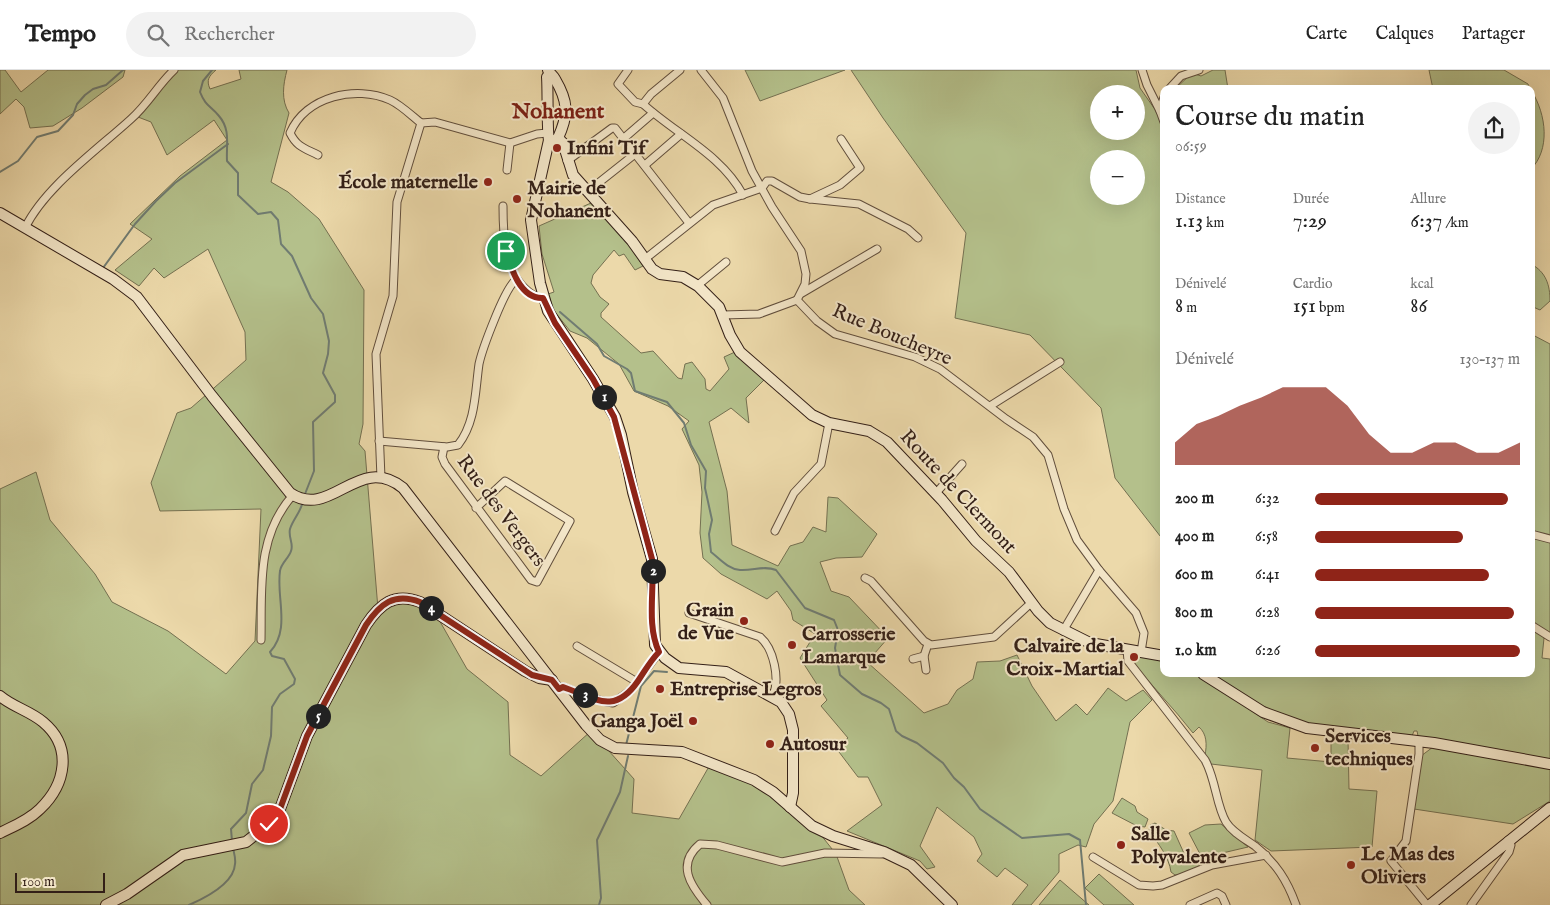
<!DOCTYPE html>
<html lang="fr">
<meta charset="utf-8">
<style>
body{margin:0;font-family:"IM FELL English",serif;background:#f2f2f2;color:#222;height:100vh;display:flex;flex-direction:column;font-size:19px;white-space:nowrap}
*{box-sizing:border-box;margin:0}
p{font-size:16px;color:#767676}
.icon{flex:none;width:28px;height:28px;fill:none;stroke:currentColor;stroke-width:2;stroke-linecap:round;stroke-linejoin:round}
.map{position:relative;flex:1;overflow:hidden}
.panel{position:absolute;left:1160px;top:15px;width:375px;height:592px;display:flex;flex-direction:column;background:#fff;border-radius:10px;box-shadow:0 5px 20px #0002}
.panel>*{flex:none}
.fabs{position:absolute;left:1090px;top:15px;display:grid;gap:10px}
.fabs a{display:grid;place-items:center;width:55px;height:55px;border-radius:50%;background:#fff;box-shadow:0 5px 20px #0002;font-size:25px}
.scale{position:absolute;left:15px;bottom:12px;width:90px;box-sizing:border-box;padding-left:5px;border:2px solid #331f17;border-top:0;font-size:14px;line-height:18px;white-space:nowrap;color:#331f17;-webkit-text-stroke:4px #f3e6c8;paint-order:stroke}
.pin{position:absolute;display:grid;place-items:center;width:42px;height:42px;color:#fff;margin:-21px;border:2px solid #fff;border-radius:50%;box-shadow:0 1px 5px #0007}
.km{position:absolute;width:25px;height:25px;margin:-12px;border-radius:50%;background:#222;color:#fff;font-size:14px;line-height:25px;text-align:center}
.round{display:grid;place-items:center;flex:none;width:52px;height:52px;border-radius:26px;background:#f2f2f2}
.headline{display:flex;align-items:center;justify-content:space-between;height:85px;padding:0 15px}
h1{font-size:28px;font-weight:600;line-height:38px}
.figures{display:grid;grid-template-columns:repeat(3,1fr);gap:8px;height:85px;padding:5px 15px}
.figures div{display:grid;align-content:center}
.figures b{font-size:21px;font-weight:600}
.figures small{font-size:14px;font-weight:400}
.figures p{font-size:14px}
.chart{height:140px;padding:10px 15px}
.chart p{display:flex;justify-content:space-between}
.chart svg{width:100%;height:90px;margin-top:5px;fill:#8f2418;opacity:.7}
ul{padding:0 15px;list-style:none;font-size:16px}
li{display:grid;grid-template-columns:80px 60px 1fr;align-items:center;height:38px}
li i{height:12px;border-radius:6px;background:#8f2418}
header{display:flex;align-items:center;gap:30px;box-sizing:border-box;height:70px;padding:0 25px;background:#fff;border-bottom:1px solid #e0e0e0}
header strong{font-size:24px}
nav{display:flex;gap:28px;margin-inline-start:auto;font-size:18px}
.search{width:350px;height:45px;background:#f2f2f2;display:flex;align-items:center;gap:12px;box-sizing:border-box;padding:0 18px;border-radius:28px;color:#767676;font-size:19px}
.map>svg:first-child{display:block}
.green{fill:#b4c08b;stroke:#747051;fill-rule:evenodd}
.lines{fill:none;stroke-linecap:round;stroke-linejoin:round}
.stream{stroke:#707c72;stroke-width:2}
.street-casing{stroke:#614e3c;stroke-width:9}
.secondary-casing{stroke:#331f17;stroke-width:12}
.street{stroke:#f3e6c8;stroke-width:7}
.secondary{stroke:#f3e6c8;stroke-width:10}
.route-casing{stroke:#fff;stroke-width:10}
.route{stroke:#8f2418;stroke-width:6}
.poi-dot{fill:#8f2418;stroke:#f3e6c8;stroke-width:2}
.labels{text-anchor:middle;dominant-baseline:central;stroke-width:4;stroke-linejoin:round;paint-order:stroke}
.poi-label{font-size:20px;font-weight:bold;fill:#331f17;stroke:#f3e6c8;text-anchor:start}
.street-label{font-size:20px;fill:#331f17;stroke:#f3e6c8}
.quarter-label{font-size:22px;font-weight:bold;fill:#7a1f14;stroke:#f3e6c8}
</style>
<header>
<strong>Tempo</strong>
<div class="search"><svg class="icon" aria-label="search" viewBox="0 0 24 24"><circle cx="10" cy="10" r="6"/><path d="M15 15l6 6"/></svg>Rechercher</div>
<nav><a>Carte</a><a>Calques</a><a>Partager</a></nav>
</header>
<div class="map">
<svg width="1550" height="835" viewBox="0 0 1550 835">
<rect width="100%" height="100%" fill="#ecd9aa"/>
<filter id="stains"><feTurbulence type="fractalNoise" baseFrequency=".004" numOctaves="4"/><feColorMatrix values="0 0 0 0 .2 0 0 0 0 .09 0 0 0 0 .02 0 0 0 .5 -.17"/></filter>
<radialGradient id="worn" r=".72"><stop offset=".6" stop-color="#630" stop-opacity="0"/><stop offset="1" stop-color="#630" stop-opacity=".3"/></radialGradient>
<!-- green -->
<g class="green">
<polygon points="0,0 5,0 21,22 48,0 125,0 123,7 82,38 53,56 30,58 24,37 16,29 0,44"/>
<path d="M173,0H216C209,6 206,10 210,19L241,9L239,0H287C283,15 281,30 289,43L271,112L288,122L319,149L364,220L363,354L359,374L365,381L378,539L397,527L434,541L467,599L508,632L510,685L541,706L591,661L634,709L632,743L679,749L711,693L759,713L817,760L836,784L849,820L865,835H0V419L36,402L50,450L95,504L112,532L168,561L226,604L255,571L261,439L160,441L151,413L177,343L191,338L246,290L245,262L208,179L164,208L154,198L139,216L115,200L152,169L130,154L180,106L227,70L214,50L167,85L151,52L138,47Z"/>
<polygon points="745,0 845,0 760,31"/>
<path d="M851,0H1136L1140,18L1154,38L1164,30V471L1115,408L1101,338L1030,265L955,248L966,163L883,48ZM1099,24H1136V61H1099ZM1099,89H1136V126H1099Z"/>
<polygon points="1213,0 1225,0 1228,19 1175,19 1192,3 1201,6"/>
<polygon points="1429,0 1504,0 1528,14 1530,19 1433,19"/>
<path d="M1531,20C1547,45 1550,80 1531,99Z"/>
<polygon points="591,133 626,170 643,196 635,200 624,184 619,186 614,180 593,205 591,213 600,227 609,234 601,243 601,247 641,283 653,281 678,308 682,309 685,294 692,292 705,309 706,319 710,321 729,299 724,287 735,282 765,309 746,328 749,353 731,338 709,352 727,421 732,475 778,496 790,476 803,472 813,457 826,462 828,427 838,428 877,464 862,487 836,488 820,492 831,521 849,527 888,568 867,592 924,643 948,634 957,620 973,609 977,592 1000,591 1017,585 1032,616 1056,651 1076,634 1087,645 1108,618 1126,631 1143,620 1152,630 1130,652 1113,731 1094,754 1086,777 1078,775 1059,784 1059,802 1031,835 1012,835 1028,815 1005,798 997,807 977,791 982,784 974,767 937,737 920,776 935,797 927,799 920,791 847,761 882,735 868,707 858,707 836,678 848,668 821,636 827,630 800,588 815,564 793,550 791,541 777,521 767,529 721,504 703,488 700,463 702,422 699,395 682,359 689,351 668,336 634,321 619,294 587,268 570,261 555,242 548,224 554,222 542,184 539,156"/>
<path d="M1531,194C1546,202 1550,215 1550,231L1540,240L1531,236Z"/>
<polygon points="1531,264 1550,274 1550,568 1544,568 1542,588 1550,589 1550,690 1418,666 1417,661 1414,661 1412,666 1317,657 1266,640 1207,604 1531,604"/>
<path d="M1134,584L1164,590V604H1197L1268,652L1290,658L1287,688L1331,692V669H1348L1349,719L1377,721L1372,777L1271,781L1255,770L1262,700L1211,694L1205,685C1207,675 1207,664 1199,657L1193,663C1173,637 1150,615 1131,589Z"/>
<polygon points="1433,677 1550,698 1550,731 1513,754 1414,739 1421,686"/>
<polygon points="1122,728 1135,736 1137,742 1148,749 1145,757 1137,756 1112,743"/>
<path d="M1155,753L1166,760L1174,761L1187,790L1200,784L1189,763L1205,755L1221,754L1248,777L1214,785L1212,791L1184,804L1175,805L1171,802C1169,787 1158,773 1149,761L1150,755Z"/>
<polygon points="1099,804 1134,835 1104,835 1085,818"/>
<polygon points="1060,810 1089,835 1039,835"/>
</g>
<g class="lines">
<!-- stream -->
<g class="stream">
<path d="M212,0L203,11L200,22C206,37 210,35 219,46C231,60 226,75 227,91L238,103V125L258,144L271,142L278,150L281,174L292,186L311,228L323,244L329,271L328,284L323,303L335,325V332L313,352L314,401L305,424"/>
<polyline points="0,102 18,91 37,67 58,61 73,45 77,34 85,25 93,19 106,15 123,0"/>
<polyline points="103,198 135,154 156,131 175,113 228,74"/>
<path d="M560,242L597,274L604,286L627,299L631,303L635,321L667,332L684,353L691,375L706,401L705,418L712,450L709,464L711,482C720,489 728,499 740,500C753,501 764,495 776,500L805,538L834,550L838,560L835,578L840,605L862,624L881,633L889,639L896,661L902,666L917,673L943,693L954,708L964,717L980,739L1022,768L1069,764L1080,770L1086,835"/>
<polyline points="626,675 641,616 654,601 667,602"/>
<path d="M232,771L231,759L246,743L252,714L263,700L271,666L272,637L280,624L294,614L295,609L284,589L272,586L270,582C291,559 276,528 280,501C281,493 289,488 291,481C294,474 288,467 290,459C293,449 301,442 303,431"/>
<path d="M189,835C205,828 234,814 235,794C236,789 234,783 233,778"/>
<polyline points="599,835 601,828 597,770 620,722 628,686"/>
</g>
<defs>
<g id="street">
<polyline points="628,0 618,14 635,32 643,34"/>
<path d="M680,0L651,24L643,34C676,64 722,85 743,125"/>
<polyline points="701,0 723,28 752,101 772,137 801,181 806,204 805,214 797,230"/>
<polyline points="1142,0 1147,15 1160,41"/>
<polyline points="1169,19 1181,6 1199,0"/>
<polyline points="1164,27 1160,41 1164,52"/>
<polyline points="421,53 435,52 510,73 537,64 547,63"/>
<polyline points="623,69 653,43"/>
<path d="M318,85C304,78 297,77 290,63C306,26 356,15 390,30C401,35 412,46 421,53"/>
<polyline points="567,91 612,58 615,58 689,153"/>
<polyline points="645,95 681,64"/>
<polyline points="507,100 510,73"/>
<polyline points="587,122 635,84"/>
<polyline points="810,129 859,134 908,159 918,168"/>
<path d="M503,136C503,165 504,203 529,222C533,225 537,228 543,228"/>
<path d="M25,158C45,117 97,80 131,49C148,34 158,15 174,0"/>
<polyline points="645,189 713,135 762,118 767,111 772,111 800,127 810,129 840,115 860,98 841,69"/>
<polyline points="698,215 726,192"/>
<polyline points="802,223 877,179"/>
<polyline points="797,230 817,251 835,264 915,287 940,299 1006,349 1033,367 1048,385 1064,439 1077,470 1099,500 1136,543 1144,563 1141,582"/>
<polyline points="723,245 759,244 797,230"/>
<polyline points="990,336 1060,292"/>
<path d="M379,371L447,377L458,375C476,352 475,322 479,294C482,280 505,217 516,210"/>
<polyline points="444,377 442,387 445,394 531,510 537,512 570,451 505,411 476,438"/>
<polyline points="381,408 376,284 393,226 397,132 421,53"/>
<polyline points="936,423 962,394"/>
<polyline points="775,461 794,423 821,394 829,353"/>
<polyline points="1531,464 1550,469"/>
<polyline points="865,508 871,511 924,571 931,575 994,567 1031,533"/>
<path d="M689,543L760,567C774,579 780,609 773,626"/>
<polyline points="1531,555 1550,567"/>
<polyline points="1063,561 1099,500"/>
<path d="M261,570C262,519 256,466 293,425"/>
<polyline points="577,576 637,612"/>
<path d="M1127,580L1128,591L1205,690C1216,710 1216,735 1226,752C1232,762 1245,769 1255,776C1276,793 1287,810 1296,835"/>
<polyline points="913,589 924,586"/>
<polyline points="926,600 924,586 928,574"/>
<polyline points="559,619 563,617 602,631 613,633 630,621 659,582"/>
<polyline points="1419,671 1419,684 1406,771 1391,791 1427,835"/>
<polyline points="1093,787 1139,815 1153,816 1162,815 1212,795 1266,785"/>
<path d="M707,835C690,815 676,794 700,774L717,775L782,792L825,783L882,784"/>
<polyline points="1190,835 1217,823 1222,826 1226,835"/>
<polyline points="1471,835 1509,782 1511,775 1508,770"/>
</g>
<g id="secondary">
<path d="M548,0C550,4 553,5 555,9C568,31 569,44 558,68L553,71"/>
<polyline points="558,68 563,73 573,105 632,171 652,199 660,204 683,207 698,216 719,237 730,265 740,282 812,345 829,353 869,361 887,372 942,430 976,471 1009,502 1038,541 1050,553 1090,573 1164,586"/>
<polyline points="549,70 531,150 540,213 548,241 593,309 615,347 621,365 633,422 652,489 655,575 665,588 679,598 726,602 781,632 789,644 793,660 793,723 790,737"/>
<path d="M549,70C547,64 548,18 547,7L550,4"/>
<path d="M0,143L113,209L137,227L212,326L290,423C331,451 358,382 403,418L586,655L600,670L615,678L682,682L754,710L773,722L812,756L833,766L884,782L911,795L952,835"/>
<polyline points="1203,604 1263,642 1307,658 1434,673 1550,694"/>
<path d="M0,626C13,637 30,641 43,652C73,677 66,714 40,739C29,750 14,756 0,763"/>
<path d="M106,835L127,824L183,785L246,772L269,754L280,739L307,666L366,555C380,534 394,522 420,532L525,601L539,608L552,610"/>
<polyline points="1430,835 1550,738"/>
</g>
</defs>
<!-- street casing -->
<use href="#street" class="street-casing"/>
<!-- secondary casing -->
<use href="#secondary" class="secondary-casing"/>
<!-- street -->
<use href="#street" class="street"/>
<!-- secondary -->
<use href="#secondary" class="secondary"/>
</g>
<g class="lines">
<defs>
<path id="route" d="M269,754L280,739L307,666L366,555C380,534 394,522 420,532L532,605L552,610L559,619L563,617C595,628 614,646 638,611C645,601 650,591 659,582C646,554 655,519 652,489L614,347L593,309L555,253L543,228C520,229 511,198 506,181"/>
</defs>
<!-- route casing -->
<use href="#route" class="route-casing"/>
<!-- route -->
<use href="#route" class="route"/>
</g>
<!-- markers -->
<g class="poi-dot">
<circle cx="557" cy="78" r="5"/>
<circle cx="488" cy="112" r="5"/>
<circle cx="517" cy="129" r="5"/>
<circle cx="744" cy="551" r="5"/>
<circle cx="792" cy="575" r="5"/>
<circle cx="1134" cy="587" r="5"/>
<circle cx="660" cy="619" r="5"/>
<circle cx="693" cy="651" r="5"/>
<circle cx="770" cy="674" r="5"/>
<circle cx="1315" cy="678" r="5"/>
<circle cx="1121" cy="775" r="5"/>
<circle cx="1351" cy="795" r="5"/>
</g>
<g class="labels">
<!-- poi labels -->
<g class="poi-label">
<text x="567" y="78">Infini Tif</text>
<text x="478" y="112" text-anchor="end">École maternelle</text>
<text x="527" y="118">Mairie de<tspan x="527" dy="23">Nohanent</tspan></text>
<text x="734" y="540" text-anchor="end">Grain<tspan x="734" dy="23">de Vue</tspan></text>
<text x="802" y="564">Carrosserie<tspan x="802" dy="23">Lamarque</tspan></text>
<text x="1124" y="576" text-anchor="end">Calvaire de la<tspan x="1124" dy="23">Croix-Martial</tspan></text>
<text x="670" y="619">Entreprise Legros</text>
<text x="683" y="651" text-anchor="end">Ganga Joël</text>
<text x="1325" y="666">Services<tspan x="1325" dy="23">techniques</tspan></text>
<text x="780" y="674">Autosur</text>
<text x="1131" y="764">Salle<tspan x="1131" dy="23">Polyvalente</tspan></text>
<text x="1361" y="784">Le Mas des<tspan x="1361" dy="23">Oliviers</tspan></text>
</g>
<!-- street labels -->
<g class="street-label">
<text transform="translate(892 265) rotate(23)">Rue Boucheyre</text>
<text transform="translate(958 422) rotate(47)">Route de Clermont</text>
<text transform="translate(501 441) rotate(53)">Rue des Vergers</text>
</g>
<!-- quarter labels -->
<g class="quarter-label">
<text x="558" y="42">Nohanent</text>
</g>
</g>
<rect width="100%" height="100%" filter="url(#stains)"/>
<rect width="100%" height="100%" fill="url(#worn)"/>
</svg>
<div class="fabs">
<a>+</a>
<a>−</a>
</div>
<div class="scale">100 m</div>
<div class="pin" style="left:506px;top:181px;background:#1e9e55"><svg class="icon" aria-label="arrive" viewBox="0 0 24 24"><path d="M6 21V4h12l-3 4 3 4H6"/></svg></div>
<div class="pin" style="left:269px;top:754px;background:#d93025"><svg class="icon" aria-label="check" viewBox="0 0 24 24"><path d="M5 12l5 5 9-10"/></svg></div>
<b class="km" style="left:604px;top:327px">1</b>
<b class="km" style="left:653px;top:501px">2</b>
<b class="km" style="left:585px;top:625px">3</b>
<b class="km" style="left:431px;top:538px">4</b>
<b class="km" style="left:318px;top:646px">5</b>
<section class="panel">
<div class="headline"><div><h1>Course du matin</h1><p>06:59</p></div><a class="round"><svg class="icon" aria-label="share" viewBox="0 0 24 24"><path d="M12 15V3M7 8l5-5 5 5M5 13v7h14v-7"/></svg></a></div>
<div class="figures">
<div><p>Distance</p><b>1.13<small> km</small></b></div>
<div><p>Durée</p><b>7:29</b></div>
<div><p>Allure</p><b>6:37<small> /km</small></b></div>
</div>
<div class="figures">
<div><p>Dénivelé</p><b>8<small> m</small></b></div>
<div><p>Cardio</p><b>151<small> bpm</small></b></div>
<div><p>kcal</p><b>86</b></div>
</div>
<div class="chart"><p><span>Dénivelé</span>130–137 m</p>
<svg viewBox="0 0 160 44" preserveAspectRatio="none"><path d="M0 44V33L10 24L20 20L30 15L40 11L50 6L60 6L70 6L80 15L90 29L100 38L110 38L120 33L130 33L140 38L150 38L160 33V44z"/></svg>
</div>
<ul>
<li><b>200 m</b>6:32<i style="width:94%"></i></li>
<li><b>400 m</b>6:58<i style="width:72%"></i></li>
<li><b>600 m</b>6:41<i style="width:85%"></i></li>
<li><b>800 m</b>6:28<i style="width:97%"></i></li>
<li><b>1.0 km</b>6:26<i style="width:100%"></i></li>
</ul>
</section>
</div>
